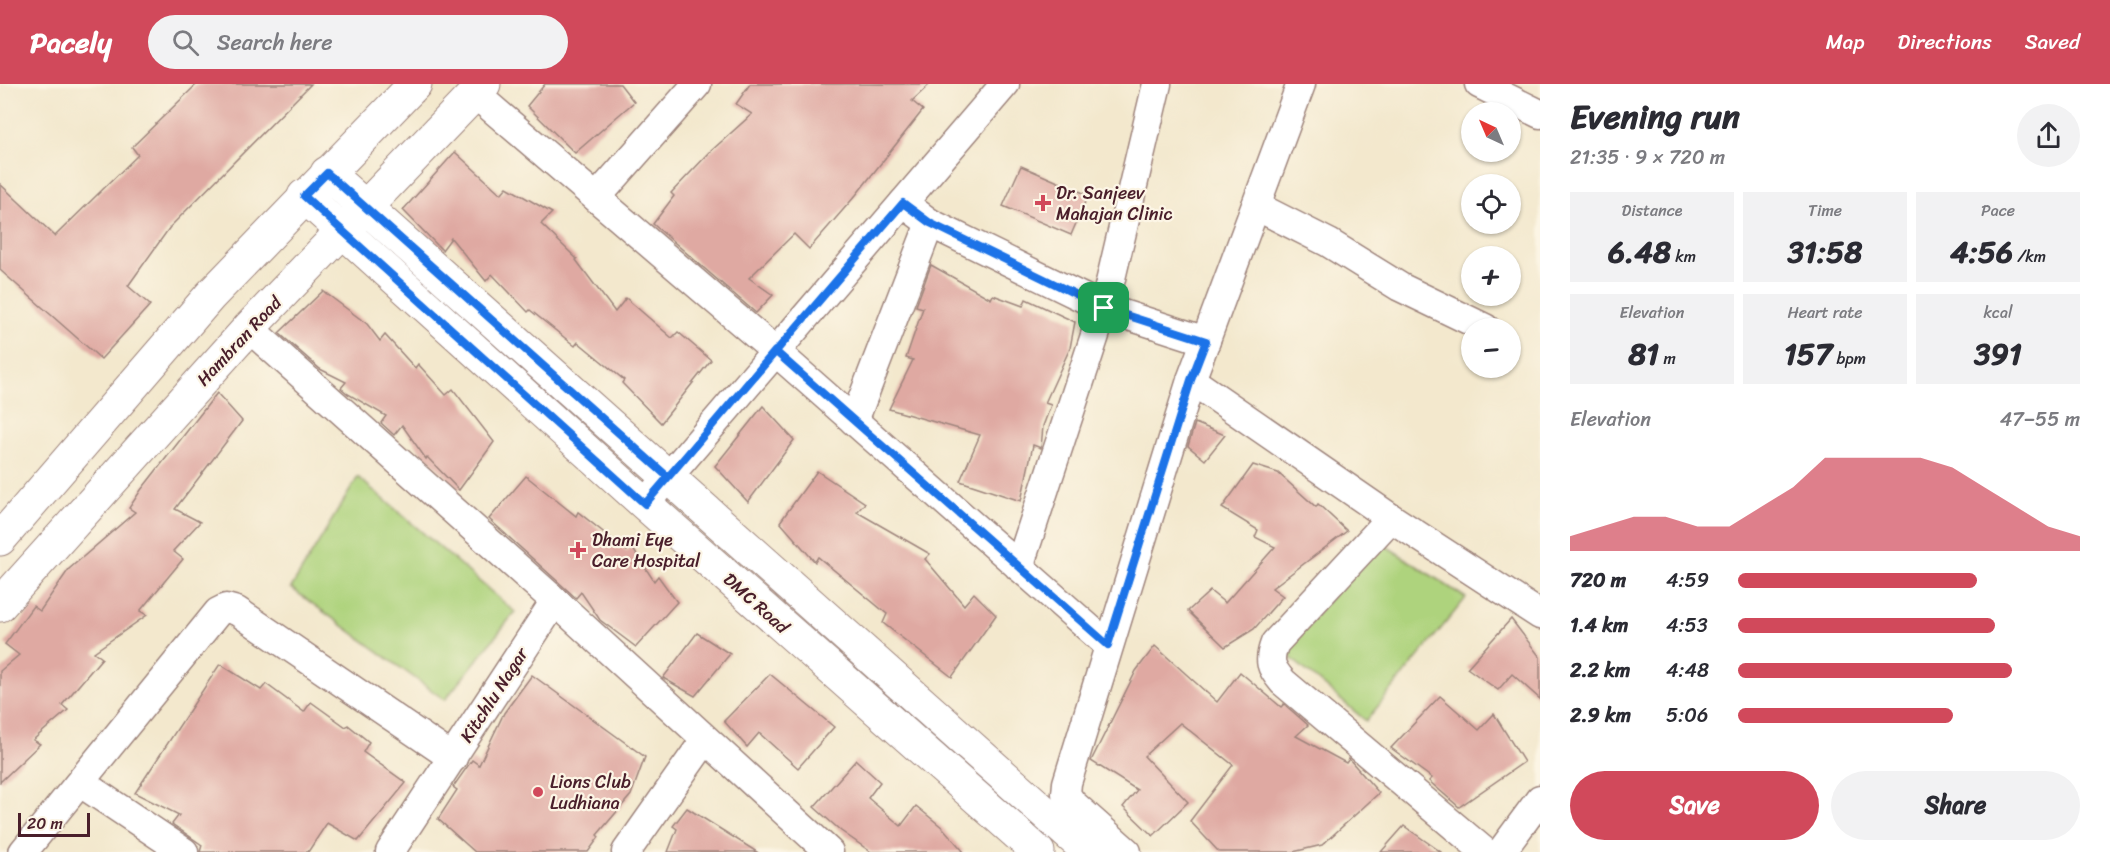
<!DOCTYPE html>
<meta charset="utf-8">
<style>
body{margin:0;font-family:Sriracha,sans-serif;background:#f2f2f3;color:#2b2b33;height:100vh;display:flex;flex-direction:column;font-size:22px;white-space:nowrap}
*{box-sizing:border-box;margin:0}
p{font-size:20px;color:#7c7c81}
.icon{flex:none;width:33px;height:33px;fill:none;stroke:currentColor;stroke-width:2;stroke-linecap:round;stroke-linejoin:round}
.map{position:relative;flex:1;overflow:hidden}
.panel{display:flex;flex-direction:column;background:#fff;width:570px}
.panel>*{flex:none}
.needle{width:39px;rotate:316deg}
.buttons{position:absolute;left:1461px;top:18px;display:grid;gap:12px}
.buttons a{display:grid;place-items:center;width:60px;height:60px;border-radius:50%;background:#fff;box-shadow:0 2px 4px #0004;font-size:30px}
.scale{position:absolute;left:18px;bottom:15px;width:72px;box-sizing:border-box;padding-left:6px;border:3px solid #4a1f2b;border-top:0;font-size:16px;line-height:21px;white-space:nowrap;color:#4a1f2b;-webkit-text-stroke:4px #fcf5e5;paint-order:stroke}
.pin{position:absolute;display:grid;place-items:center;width:51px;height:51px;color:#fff;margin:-26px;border-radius:12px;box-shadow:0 3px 9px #0006}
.round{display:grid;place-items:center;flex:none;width:63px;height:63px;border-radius:32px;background:#f2f2f3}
.headline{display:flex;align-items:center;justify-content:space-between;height:102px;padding:0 30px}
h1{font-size:33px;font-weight:700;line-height:45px}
.stats{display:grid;grid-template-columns:repeat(3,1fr);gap:9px;height:102px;padding:6px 30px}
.stats div{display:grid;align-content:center;border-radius:0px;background:#f2f2f3;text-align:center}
.stats b{font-size:30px;font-weight:700}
.stats small{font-size:16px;font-weight:400}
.stats p{font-size:16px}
.chart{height:168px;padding:12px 30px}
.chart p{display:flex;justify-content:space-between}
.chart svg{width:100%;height:108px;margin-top:6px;fill:#d1495b;opacity:.7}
.primary-button{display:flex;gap:12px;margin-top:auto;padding:12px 30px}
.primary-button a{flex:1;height:69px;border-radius:36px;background:#d1495b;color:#fff;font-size:24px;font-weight:700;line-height:69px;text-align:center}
.primary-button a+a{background:#f2f2f3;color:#2b2b33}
ul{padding:0 30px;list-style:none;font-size:20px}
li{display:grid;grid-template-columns:96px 72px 1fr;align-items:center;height:45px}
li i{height:15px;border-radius:8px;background:#d1495b}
header{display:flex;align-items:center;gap:36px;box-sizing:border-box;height:84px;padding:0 30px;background:#d1495b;color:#fff}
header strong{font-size:28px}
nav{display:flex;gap:33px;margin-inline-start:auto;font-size:21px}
.search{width:420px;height:54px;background:#f2f2f3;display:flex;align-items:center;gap:15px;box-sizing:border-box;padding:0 21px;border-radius:33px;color:#7c7c81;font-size:22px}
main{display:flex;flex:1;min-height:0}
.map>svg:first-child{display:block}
.green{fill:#aed37d;stroke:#7c7954;stroke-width:1.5}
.building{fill:#dfa9a2}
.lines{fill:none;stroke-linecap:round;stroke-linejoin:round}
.street-casing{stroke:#9e847c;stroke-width:31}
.secondary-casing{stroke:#9e847c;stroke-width:35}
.street{stroke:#fff;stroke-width:28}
.secondary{stroke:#fff;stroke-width:33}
.route-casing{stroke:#fff;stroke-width:12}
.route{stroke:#1a73e8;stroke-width:8}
.poi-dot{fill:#d1495b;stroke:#fcf5e5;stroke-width:2}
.labels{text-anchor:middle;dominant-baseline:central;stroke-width:4.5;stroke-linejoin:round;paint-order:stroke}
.poi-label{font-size:18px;fill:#4a1f2b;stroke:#fcf5e5;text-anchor:start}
.street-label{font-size:18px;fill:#4a1f2b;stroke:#fcf5e5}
</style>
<header>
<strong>Pacely</strong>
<div class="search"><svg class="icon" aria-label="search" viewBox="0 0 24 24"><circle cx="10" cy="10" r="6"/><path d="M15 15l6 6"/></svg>Search here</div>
<nav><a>Map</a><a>Directions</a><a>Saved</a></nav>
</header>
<main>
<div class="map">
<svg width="1540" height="768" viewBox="0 0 1540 768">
<rect width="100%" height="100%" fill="#fcf5e5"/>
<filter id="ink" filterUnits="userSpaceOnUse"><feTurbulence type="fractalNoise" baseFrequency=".0167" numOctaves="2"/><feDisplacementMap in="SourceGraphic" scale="12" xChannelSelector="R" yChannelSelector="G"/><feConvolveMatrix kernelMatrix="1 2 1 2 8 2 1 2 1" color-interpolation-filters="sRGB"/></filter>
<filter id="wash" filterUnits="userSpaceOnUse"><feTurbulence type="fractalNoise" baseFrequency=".008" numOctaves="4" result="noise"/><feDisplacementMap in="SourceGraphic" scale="24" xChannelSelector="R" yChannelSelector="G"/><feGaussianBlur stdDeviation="1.35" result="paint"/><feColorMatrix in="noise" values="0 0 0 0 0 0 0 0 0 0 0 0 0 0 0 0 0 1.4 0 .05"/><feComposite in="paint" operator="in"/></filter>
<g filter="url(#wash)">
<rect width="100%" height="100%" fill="#f3e8cd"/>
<!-- green -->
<g class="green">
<polygon points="358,393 515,528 445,616 291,504"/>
<polygon points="1377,456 1466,514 1366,637 1285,569"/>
</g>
<g id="blocks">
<!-- building -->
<g class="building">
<polygon points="197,0 311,0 170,143 128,202 150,221 101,275 0,186 0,100 55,152 138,71 132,63"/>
<polygon points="545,0 620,0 634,18 575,69 527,22"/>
<polygon points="750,0 930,0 912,17 923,26 856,111 809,165 794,150 749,194 773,211 756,229 653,140 674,112 671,109 711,67 752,30 736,20"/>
<polygon points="455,68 501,110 507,103 552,129 541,140 577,175 576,176 615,228 626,214 672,254 678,248 711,276 661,339 622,299 624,296 578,258 575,262 530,226 528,228 492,190 486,197 451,154 442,166 403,126"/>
<polygon points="1021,82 1088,111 1071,151 1003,122"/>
<polygon points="931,181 991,215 993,211 1023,222 1026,215 1075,238 1070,264 1045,319 1051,321 1043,342 1041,364 1033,361 1021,417 960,397 980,351 889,325 913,276 906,274 923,224 916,222"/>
<polygon points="323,207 367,240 380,257 385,251 415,284 418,280 446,311 453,305 494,358 459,406 427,373 426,375 402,341 394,351 381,339 386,332 348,310 341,304 346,298 320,285 279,249"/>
<polygon points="217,309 242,337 175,425 200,438 173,467 183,475 140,527 147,531 94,568 102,574 62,621 68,626 33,656 40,660 0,698 0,587 19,571 5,560 33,522 40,527 69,485 135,428 129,424 141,406"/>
<polygon points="763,322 794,356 748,418 715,382"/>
<polygon points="1195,339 1225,351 1205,376 1188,362"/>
<polygon points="1253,381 1278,389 1316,423 1318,420 1347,447 1272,504 1283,512 1254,545 1225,563 1188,527 1210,507 1225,519 1275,463 1255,453 1258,446 1222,424"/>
<polygon points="817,387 865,419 857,428 930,470 925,475 964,521 974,509 996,531 952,593 883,539 887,530 818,473 815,478 780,438"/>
<polygon points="526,392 576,432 578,428 627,467 631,462 654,497 658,492 677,518 636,563 600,536 581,508 576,514 489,435"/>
<polygon points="1511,535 1540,573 1540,615 1512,590 1498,606 1467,584"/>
<polygon points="697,549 730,570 695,612 663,594"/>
<polygon points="1155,562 1217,618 1240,588 1281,623 1284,620 1308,641 1296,652 1346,679 1349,675 1379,709 1322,761 1293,768 1219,768 1190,737 1233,681 1180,639 1144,672 1188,718 1153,752 1123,723 1137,706 1091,677 1136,587"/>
<polygon points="220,580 261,606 266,600 304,628 311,618 346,643 348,641 369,658 363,668 406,699 358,757 327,739 308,768 200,768 202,761 172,740 179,731 135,709"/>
<polygon points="770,590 834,643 798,684 759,649 747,663 724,637"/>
<polygon points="532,591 645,673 631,711 597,751 599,753 588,768 475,768 438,735 457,706 453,703 472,676 479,681 504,629"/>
<polygon points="1440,612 1479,646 1494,630 1524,678 1459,723 1429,697 1432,694 1391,664"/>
<polygon points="856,676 880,698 868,714 901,742 916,722 943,744 964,768 871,768 841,747 814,723"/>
<polygon points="687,724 757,768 668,768 677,745 673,742"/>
<polygon points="1404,742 1441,768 1381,768"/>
</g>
</g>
</g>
<g filter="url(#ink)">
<use href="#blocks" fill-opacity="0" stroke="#9e847c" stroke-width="1.5"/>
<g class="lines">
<defs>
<g id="street">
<polyline points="1479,0 1540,30"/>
<polyline points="474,9 775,267 1108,561"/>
<polyline points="597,113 697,0"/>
<polyline points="903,119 930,139 1104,224 1206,257"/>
<polyline points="1256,122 1329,159 1400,203 1485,244"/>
<polyline points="249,244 555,517 829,768"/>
<polyline points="1191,296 1391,434 1540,531"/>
<polyline points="854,337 930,139"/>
<polyline points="645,420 1005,0"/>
<path d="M1391,434L1275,559C1268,577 1270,583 1283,598L1485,768"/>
<polyline points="1019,483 1104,224 1157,0"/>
<polyline points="81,699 184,768"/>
<polyline points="23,768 218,528 226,524 237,527 453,674"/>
<polyline points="390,768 555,517"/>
<polyline points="626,768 705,656"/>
<polyline points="1127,768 1072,719 1066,710 1067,699 1191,296 1301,0"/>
<polyline points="1501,768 1540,715"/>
</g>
<g id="secondary">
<polyline points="327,89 1089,768"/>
<polyline points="304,112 645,420 1038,768"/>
<polyline points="0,455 210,212 415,0"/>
<polyline points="0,521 249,244 484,0"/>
</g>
</defs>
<!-- street casing -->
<use href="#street" class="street-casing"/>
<!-- secondary casing -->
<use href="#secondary" class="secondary-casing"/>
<!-- street -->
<use href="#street" class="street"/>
<!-- secondary -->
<use href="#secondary" class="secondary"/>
</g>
</g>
<g class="lines" filter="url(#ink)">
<defs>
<path id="route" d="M1104,224L930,139L903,119L668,393L327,89L304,112L645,420C689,369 732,318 775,267L1108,561L1191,296L1206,257L1104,224"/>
</defs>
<!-- route casing -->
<use href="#route" class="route-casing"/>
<!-- route -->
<use href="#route" class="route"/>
</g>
<!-- markers -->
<g class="poi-dot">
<path d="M1040 110h6v6h6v6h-6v6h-6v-6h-6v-6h6z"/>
<path d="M575 457h6v6h6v6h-6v6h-6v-6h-6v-6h6z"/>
<circle cx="538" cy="708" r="6"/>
</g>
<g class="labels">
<!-- poi labels -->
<g class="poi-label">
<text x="1056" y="109">Dr. Sanjeev<tspan x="1056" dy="21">Mahajan Clinic</tspan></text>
<text x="592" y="456">Dhami Eye<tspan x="592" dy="21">Care Hospital</tspan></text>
<text x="550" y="698">Lions Club<tspan x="550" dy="21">Ludhiana</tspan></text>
</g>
<!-- street labels -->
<g class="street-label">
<text transform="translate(239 257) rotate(-47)">Hambran Road</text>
<text transform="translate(756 519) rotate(42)">DMC Road</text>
<text transform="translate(494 611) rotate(-57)">Kitchlu Nagar</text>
</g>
</g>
</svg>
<div class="buttons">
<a><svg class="needle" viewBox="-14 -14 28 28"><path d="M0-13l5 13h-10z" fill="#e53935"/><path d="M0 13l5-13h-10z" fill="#7c7c81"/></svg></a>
<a><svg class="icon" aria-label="locate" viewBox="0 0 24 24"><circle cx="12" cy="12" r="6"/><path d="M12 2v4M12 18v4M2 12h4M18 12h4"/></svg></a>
<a>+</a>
<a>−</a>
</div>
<div class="scale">20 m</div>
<div class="pin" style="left:1104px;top:224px;background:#1e9e55"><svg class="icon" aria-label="arrive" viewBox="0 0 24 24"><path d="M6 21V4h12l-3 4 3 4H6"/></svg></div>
</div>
<section class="panel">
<div class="headline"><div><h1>Evening run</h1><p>21:35 · 9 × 720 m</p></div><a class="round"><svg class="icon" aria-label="share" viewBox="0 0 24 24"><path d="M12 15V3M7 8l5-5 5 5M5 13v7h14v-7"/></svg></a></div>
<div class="stats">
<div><p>Distance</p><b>6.48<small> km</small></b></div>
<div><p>Time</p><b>31:58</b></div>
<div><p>Pace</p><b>4:56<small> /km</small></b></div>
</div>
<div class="stats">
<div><p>Elevation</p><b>81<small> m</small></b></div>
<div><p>Heart rate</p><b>157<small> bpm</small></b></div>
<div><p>kcal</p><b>391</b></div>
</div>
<div class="chart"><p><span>Elevation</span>47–55 m</p>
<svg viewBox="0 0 160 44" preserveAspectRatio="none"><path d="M0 44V38L10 34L20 30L30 30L40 34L50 34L60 26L70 18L80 6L90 6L100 6L110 6L120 10L130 18L140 26L150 34L160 38V44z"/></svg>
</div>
<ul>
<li><b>720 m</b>4:59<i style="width:70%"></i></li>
<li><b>1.4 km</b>4:53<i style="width:75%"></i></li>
<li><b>2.2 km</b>4:48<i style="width:80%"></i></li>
<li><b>2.9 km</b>5:06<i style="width:63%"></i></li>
</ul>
<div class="primary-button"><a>Save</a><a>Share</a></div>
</section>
</main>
